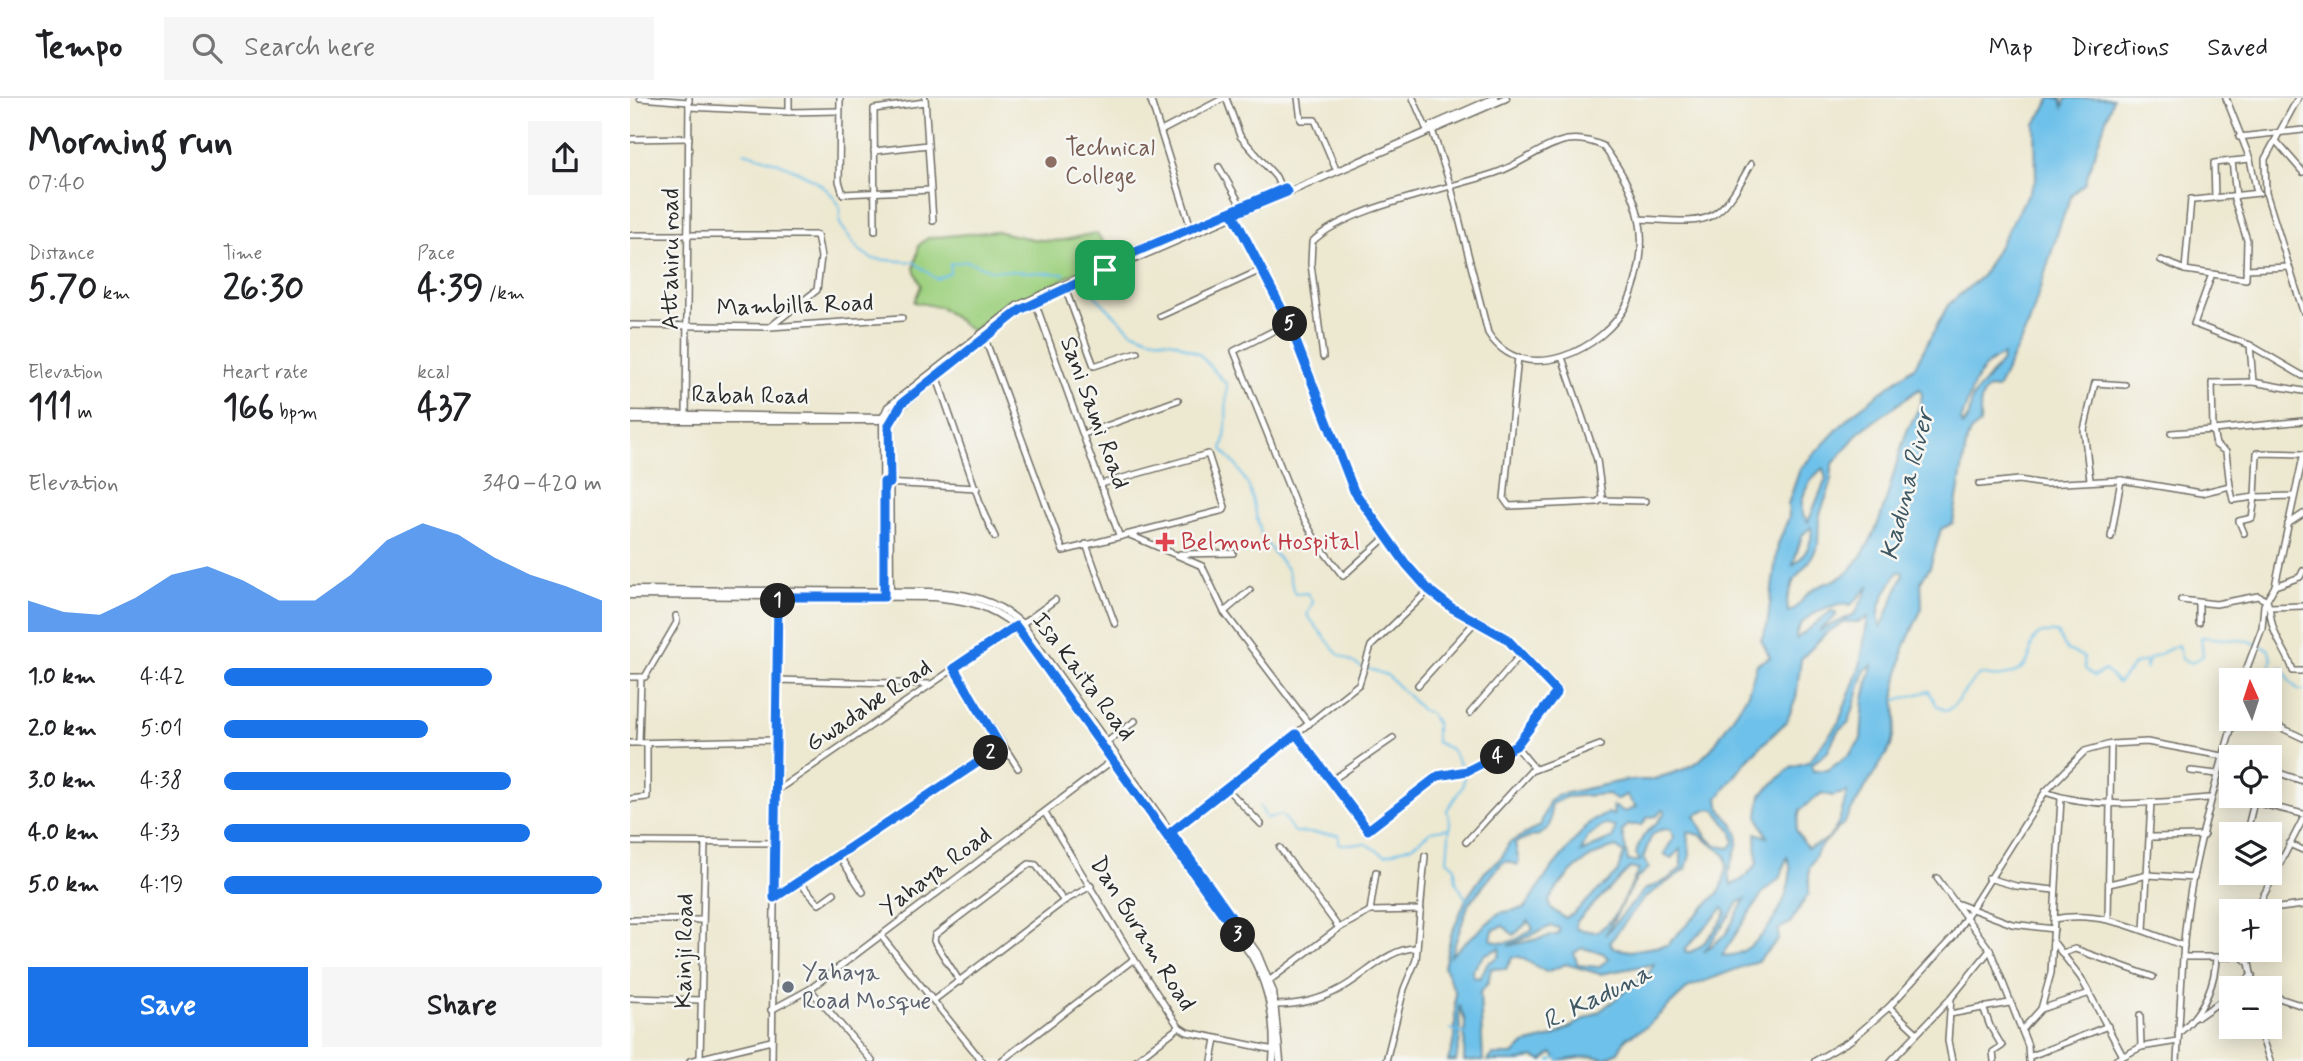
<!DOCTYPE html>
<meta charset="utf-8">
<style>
body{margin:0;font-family:Mynerve,sans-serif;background:#f6f6f6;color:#202124;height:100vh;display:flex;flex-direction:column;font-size:26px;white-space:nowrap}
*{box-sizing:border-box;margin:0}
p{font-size:23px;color:#757577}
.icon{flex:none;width:38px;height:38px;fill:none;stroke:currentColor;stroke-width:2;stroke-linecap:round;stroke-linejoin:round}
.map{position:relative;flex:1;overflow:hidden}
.drawer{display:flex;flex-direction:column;background:#fff;width:630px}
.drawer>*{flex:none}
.needle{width:46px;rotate:357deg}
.controls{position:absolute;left:1589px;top:570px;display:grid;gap:14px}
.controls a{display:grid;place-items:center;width:63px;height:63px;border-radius:0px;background:#fff;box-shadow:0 4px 18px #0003;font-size:35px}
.pin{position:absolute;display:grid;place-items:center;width:60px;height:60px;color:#fff;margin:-30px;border-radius:14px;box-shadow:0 4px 10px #0006}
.km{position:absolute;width:35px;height:35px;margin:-18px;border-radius:50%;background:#222;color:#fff;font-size:19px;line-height:35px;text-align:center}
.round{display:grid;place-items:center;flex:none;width:74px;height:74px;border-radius:0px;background:#f6f6f6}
.headline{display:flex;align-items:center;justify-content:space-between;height:119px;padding:0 28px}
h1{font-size:38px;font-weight:700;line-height:52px}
.stats{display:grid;grid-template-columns:repeat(3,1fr);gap:10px;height:119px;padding:7px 28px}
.stats div{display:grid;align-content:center}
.stats b{font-size:35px;font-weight:700}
.stats small{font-size:19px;font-weight:400}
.stats p{font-size:19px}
.chart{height:196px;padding:14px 28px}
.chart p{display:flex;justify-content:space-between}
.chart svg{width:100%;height:126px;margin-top:7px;fill:#1a73e8;opacity:.7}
.action{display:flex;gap:14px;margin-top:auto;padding:14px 28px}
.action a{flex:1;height:80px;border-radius:0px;background:#1a73e8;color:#fff;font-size:28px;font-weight:700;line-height:80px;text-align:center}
.action a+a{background:#f6f6f6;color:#202124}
ul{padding:0 28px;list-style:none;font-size:23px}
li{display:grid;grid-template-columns:112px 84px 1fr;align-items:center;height:52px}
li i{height:18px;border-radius:9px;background:#1a73e8}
header{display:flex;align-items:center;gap:42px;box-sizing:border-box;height:98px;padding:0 35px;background:#fff;border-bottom:2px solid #e0e0e0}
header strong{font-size:33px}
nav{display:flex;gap:38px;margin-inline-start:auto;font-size:24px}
.search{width:490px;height:63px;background:#f6f6f6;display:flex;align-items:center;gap:18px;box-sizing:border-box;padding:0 24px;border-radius:0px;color:#757577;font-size:26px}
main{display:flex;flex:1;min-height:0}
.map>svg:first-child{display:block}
.green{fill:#a0d282;stroke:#667e56;stroke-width:2}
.water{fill:#6ec1ea;stroke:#4c768a;stroke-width:2;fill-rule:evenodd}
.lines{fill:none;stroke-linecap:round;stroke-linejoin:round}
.stream{stroke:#6ec1ea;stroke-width:2}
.minor-casing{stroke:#6f6d65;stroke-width:8}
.major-casing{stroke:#6f6d65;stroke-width:9}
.minor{stroke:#fff;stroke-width:5}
.major{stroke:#fff;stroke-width:6}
.route-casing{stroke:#fff;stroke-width:14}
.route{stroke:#1a73e8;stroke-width:9}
.education-dot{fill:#8d6e63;stroke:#f6f6f2;stroke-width:2.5}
.health-dot{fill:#e0444e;stroke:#f6f6f2;stroke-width:2.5}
.worship-dot{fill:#6b7280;stroke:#f6f6f2;stroke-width:2.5}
.labels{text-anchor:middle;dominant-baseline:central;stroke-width:5;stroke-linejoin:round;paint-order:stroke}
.education-label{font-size:24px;fill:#785e54;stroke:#f6f6f2;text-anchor:start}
.street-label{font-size:24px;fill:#2b2b2b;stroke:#f6f6f2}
.health-label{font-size:24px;fill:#be3a42;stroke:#f6f6f2;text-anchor:start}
.worship-label{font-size:24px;fill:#5b616d;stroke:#f6f6f2;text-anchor:start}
.water-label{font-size:26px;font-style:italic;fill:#3f5864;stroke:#f6f6f2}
</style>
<header>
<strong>Tempo</strong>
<div class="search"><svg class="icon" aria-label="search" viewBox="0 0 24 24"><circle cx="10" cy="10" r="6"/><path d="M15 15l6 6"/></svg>Search here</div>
<nav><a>Map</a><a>Directions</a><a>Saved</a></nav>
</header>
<main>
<section class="drawer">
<div class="headline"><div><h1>Morning run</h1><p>07:40</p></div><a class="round"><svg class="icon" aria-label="share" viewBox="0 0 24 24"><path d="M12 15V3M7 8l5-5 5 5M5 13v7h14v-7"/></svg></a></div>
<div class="stats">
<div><p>Distance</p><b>5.70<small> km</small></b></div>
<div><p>Time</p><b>26:30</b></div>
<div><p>Pace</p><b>4:39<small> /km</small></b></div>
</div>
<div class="stats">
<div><p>Elevation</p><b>111<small> m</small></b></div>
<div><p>Heart rate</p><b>166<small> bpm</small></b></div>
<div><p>kcal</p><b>437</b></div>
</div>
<div class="chart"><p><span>Elevation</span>340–420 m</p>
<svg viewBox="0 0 160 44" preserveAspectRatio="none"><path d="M0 44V33L10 37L20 38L30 32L40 24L50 21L60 26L70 33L80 33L90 24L100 12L110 6L120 10L130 18L140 24L150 28L160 33V44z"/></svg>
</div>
<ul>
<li><b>1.0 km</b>4:42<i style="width:71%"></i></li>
<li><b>2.0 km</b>5:01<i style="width:54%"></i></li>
<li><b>3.0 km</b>4:38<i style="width:76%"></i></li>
<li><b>4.0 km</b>4:33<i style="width:81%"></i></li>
<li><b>5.0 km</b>4:19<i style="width:100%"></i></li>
</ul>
<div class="action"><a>Save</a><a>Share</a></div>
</section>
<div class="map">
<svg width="1673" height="963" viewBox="0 0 1673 963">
<rect width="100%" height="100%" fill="#f6f6f2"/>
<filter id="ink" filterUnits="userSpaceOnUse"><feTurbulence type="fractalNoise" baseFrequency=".0143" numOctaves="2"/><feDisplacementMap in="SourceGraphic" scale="14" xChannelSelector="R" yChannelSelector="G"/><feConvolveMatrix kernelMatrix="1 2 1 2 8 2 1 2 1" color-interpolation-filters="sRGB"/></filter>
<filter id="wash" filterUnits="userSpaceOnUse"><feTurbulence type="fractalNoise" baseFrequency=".00686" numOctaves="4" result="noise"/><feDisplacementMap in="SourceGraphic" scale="28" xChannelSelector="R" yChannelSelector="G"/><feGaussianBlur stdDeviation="1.57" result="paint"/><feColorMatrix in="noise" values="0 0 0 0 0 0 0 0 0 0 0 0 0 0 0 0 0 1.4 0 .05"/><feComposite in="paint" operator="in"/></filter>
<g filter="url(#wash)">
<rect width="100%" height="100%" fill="#ede8d0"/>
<!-- green -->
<path class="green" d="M366,133C387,138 412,145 434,142C446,140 455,136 467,136L475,146L474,159L419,189L386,203L342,233L310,209L284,204L291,188L284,171L289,147L298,140Z"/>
<!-- water -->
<path class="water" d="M1421,0H1431L1433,9L1436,0H1483L1455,85L1442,96L1430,127L1399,226L1367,291L1359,290C1347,300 1351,313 1350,326L1340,334L1337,342L1323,425L1311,431L1300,469L1291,483L1292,510L1274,550L1265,593L1266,624L1261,648L1213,726L1189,750L1179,771V795L1160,825L1149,831L1148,842L1128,863L1059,889L1016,929L996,940L988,954L975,961L963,958L929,963L922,955L913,963L903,959L892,963H857L863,957H883L894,946L922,939L970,913L1019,875L1024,866L970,876L936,866L916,874L890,859H882L876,871L861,870L858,885L850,894L853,963H834L835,923L829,907L830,941L826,963H818L825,940V894L814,869L821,837L836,801L855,774L872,759L879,745L910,728L919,704L927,697L997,682H1021L1055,671L1069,663L1082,650L1117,598L1127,566L1140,559L1131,542L1137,528L1148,446L1159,419L1158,406L1170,371L1221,317L1285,268L1318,207L1352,178L1406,82L1405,26ZM1373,257L1372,263L1342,300L1339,318L1333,327L1331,322C1341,298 1344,268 1373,257ZM1289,291L1292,296C1291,312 1281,322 1276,336C1259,381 1254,437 1219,473C1208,484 1192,484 1181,493C1172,499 1169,511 1158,514L1157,502L1164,482L1181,461L1188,447L1189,419L1201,386L1202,367L1229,334ZM1193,370L1196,381L1178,424C1163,408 1178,382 1193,370ZM1181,429C1184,443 1175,459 1163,467L1172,437ZM1268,474H1272L1273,478L1251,530C1243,511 1258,490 1268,474ZM1240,487L1225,516L1189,533L1206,518V514L1201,513L1166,541C1165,519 1203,503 1221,507ZM1238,519L1230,568L1208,626L1178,664L1161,669L1131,697L1128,718L1137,739L1126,735L1127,766L1113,781L1102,787C1092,774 1109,754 1108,739C1107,724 1088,717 1088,700L1119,660L1157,623L1166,600L1171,561L1196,535L1215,524H1230ZM1242,567L1234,601L1231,641L1220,656L1198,672L1183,673L1182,666L1198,653L1207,634L1219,624L1235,572ZM1217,694C1210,719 1210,742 1177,750L1166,732L1170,712L1192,695L1202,698ZM979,696L986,702L996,697L1006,709L995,714L983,708L984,717L978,715L959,725L921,771L895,810L869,815L821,857L839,805L871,766L876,763L887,767L889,763L885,746C895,736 909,743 919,728C923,721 919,713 922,706L936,699ZM1079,711L1085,712L1102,734L1104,744L1100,750C1078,748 1072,734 1065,717ZM1032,712L1035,713C1030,728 1012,729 1006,756L1010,763H998L992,733L998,727H1012L1018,719L1027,718ZM975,726L985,729L983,740L951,754L957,740ZM1040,731L1044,739L1034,756L1041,760L1051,751V770L1037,782L1014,792L975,837L1007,780L1019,770L1013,760C1020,744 1018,731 1040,731ZM1058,734L1070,737L1095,757L1097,767L1091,792L1037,847L1000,853L983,850L980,844L1013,801L1056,771L1060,757ZM986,749L994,755L987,775L943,816L935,820L920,810L919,803C934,777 956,757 986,749ZM1157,759C1173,787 1127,865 1092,857L1134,793L1149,781ZM1000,770L1009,772C997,792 989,824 965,834L946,831V824ZM1115,801L1096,836L1074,854L1109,804ZM1093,810L1096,814C1091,826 1069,856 1056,854L1055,851ZM899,823L903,831C891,839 875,851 861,841L863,832L873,828L884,837ZM921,828L929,830V836L878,848ZM870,850L869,858L857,866L850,880L843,879L842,873L855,856ZM952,850L973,855L979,861L968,869L948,867L944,855Z"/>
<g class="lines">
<!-- stream -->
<g class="stream">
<path d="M114,54C141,61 200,81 210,110C211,115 209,120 210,126L228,151L242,161L284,164L306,181L320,175V166L337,163L360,172L435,176"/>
<path d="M453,186L501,233L520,240L545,244L569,256L597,287C595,308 599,331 592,351L608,370L619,389L632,440L657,471L665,496L677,495L683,504L677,517L708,556L731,569"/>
<polyline points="736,570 757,577 792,612 800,616 806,624 806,644 821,651 833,671"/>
<path d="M1266,602L1299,593L1307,608L1317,613C1332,602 1336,587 1350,576C1367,581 1391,579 1399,560C1401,553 1400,545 1406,539C1411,533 1419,535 1427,535L1437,552L1454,559L1455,571L1464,578L1475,572L1488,585L1505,566L1515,563L1516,571L1519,561L1548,547L1552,561L1562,565L1573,558L1571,539L1619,543L1638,551L1642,561L1639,573L1653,569L1660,584L1669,592H1673"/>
<polyline points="834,677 833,688 817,712 820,724 817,762 825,769 826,784 836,801"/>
<polyline points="630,708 636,720 652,717 664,734 709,737 709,746 736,746 755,757 784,747 801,733 820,730"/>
<polyline points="821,931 837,937"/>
<polyline points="920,963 926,960 931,963"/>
</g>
</g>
</g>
<g filter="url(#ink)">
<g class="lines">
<defs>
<g id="minor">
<polyline points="10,0 59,4"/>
<polyline points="159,0 159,14"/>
<polyline points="210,0 209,83 213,96 301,92"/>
<polyline points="295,0 303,123"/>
<polyline points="520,0 561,130"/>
<polyline points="596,0 610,38 646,79 652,92"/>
<polyline points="668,0 671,22 685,22 705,69"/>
<polyline points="783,0 796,30"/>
<polyline points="1596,0 1620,61 1627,95"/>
<polyline points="1668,0 1635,61 1636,95 1673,213"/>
<polyline points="59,9 159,14 209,13"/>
<polyline points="531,33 594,0"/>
<polyline points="1609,39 1673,32"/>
<polyline points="0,41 59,40"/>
<polyline points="1646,43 1673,74"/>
<polyline points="244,53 298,47"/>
<polyline points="1602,63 1606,98"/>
<polyline points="589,69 612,109"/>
<polyline points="1585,100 1584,65 1620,61"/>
<polyline points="1564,102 1629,95"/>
<polyline points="603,116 674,258 724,393 776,466 799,492 822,510 876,540 927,593 886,648 837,673 808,678 738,732 666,636"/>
<path d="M1010,121C1080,125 1086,130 1121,66"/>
<polyline points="245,133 244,11 295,4"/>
<polyline points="0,137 187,137 191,159 187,192 140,229"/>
<polyline points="1531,162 1555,172 1582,176 1564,226 1620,247 1623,284 1673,293"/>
<polyline points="1616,171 1659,169"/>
<polyline points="1555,172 1561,101"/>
<polyline points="1582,176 1616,181 1617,142 1604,101"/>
<polyline points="435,190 464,268 507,254"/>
<polyline points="405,204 489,437"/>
<polyline points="530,218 631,172"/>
<polyline points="659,225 604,253 666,407 688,446 713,478 756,439"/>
<polyline points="0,227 140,229 272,220"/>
<polyline points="354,238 433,453 594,412 595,409 578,356 471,386"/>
<polyline points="1620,247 1673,278"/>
<path d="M693,259L681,166L682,144C718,108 818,92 868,74C891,66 913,47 937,42C950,40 962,43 973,48C989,69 1004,95 1009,120C1015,146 1009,180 998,204C975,252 893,291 858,235L821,89L802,32"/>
<polyline points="888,259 874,401 879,408 968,404 972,399 967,362 932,259"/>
<polyline points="306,277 354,416 365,439"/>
<polyline points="1623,284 1582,285 1583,332 1673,323"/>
<polyline points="56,319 59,0"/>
<polyline points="454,336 548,302"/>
<polyline points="1460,382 1454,332 1465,285 1495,287"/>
<polyline points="255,385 347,390"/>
<polyline points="1349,386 1389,382 1414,386 1491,382 1571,395 1600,388 1596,354 1586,347 1583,332 1541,335"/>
<polyline points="1600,388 1603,402 1625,399 1622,420 1609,423 1614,435"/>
<polyline points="1664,398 1625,399 1627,355 1673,356"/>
<polyline points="970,402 1015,403"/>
<polyline points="1658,426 1673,416"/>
<polyline points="500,437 572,468 594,514 679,626"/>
<polyline points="1481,439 1491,382"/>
<polyline points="456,446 485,526"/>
<polyline points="550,456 603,455"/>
<polyline points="1645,488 1670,479 1673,473"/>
<path d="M1551,502L1586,506L1628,498L1637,503C1641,512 1640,522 1644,532C1649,547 1659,557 1663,573H1673"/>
<polyline points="1639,509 1673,508"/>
<polyline points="594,514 620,492"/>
<polyline points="1569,525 1569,505"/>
<polyline points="392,526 425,502"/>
<polyline points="324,570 388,670"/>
<polyline points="0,579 15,579 47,524 46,518"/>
<polyline points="147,582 301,586"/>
<polyline points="1612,583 1632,530 1634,507 1645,488 1673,359"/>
<polyline points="788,587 846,523"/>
<polyline points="840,615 892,555"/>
<polyline points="1633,621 1673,640"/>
<polyline points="478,643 505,623"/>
<polyline points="0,645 146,642"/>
<polyline points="9,645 11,579"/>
<polyline points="886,648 905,671"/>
<polyline points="1640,672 1673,683"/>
<polyline points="1561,673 1587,676"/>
<polyline points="701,683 763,640"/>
<polyline points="597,691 631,726"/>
<polyline points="146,693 386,528"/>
<path d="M1415,694C1467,713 1526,704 1579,700"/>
<polyline points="0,701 17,699 17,645"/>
<polyline points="415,715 504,861 549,929 557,934 644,952"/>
<polyline points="541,734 729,586 741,548 799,492"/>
<polyline points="1616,737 1624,704 1673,716"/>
<polyline points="1522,739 1574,738"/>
<polyline points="0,744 144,745"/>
<polyline points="836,744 901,673 970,647"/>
<polyline points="1659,746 1673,752"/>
<polyline points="650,750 709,830"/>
<polyline points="209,758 233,794"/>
<polyline points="1307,780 1360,852 1398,948 1399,963"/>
<polyline points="1358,780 1386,788 1424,792"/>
<polyline points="168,783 189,806 204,795"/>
<polyline points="1479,786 1518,777 1564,780"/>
<polyline points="144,800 371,649"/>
<polyline points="1326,805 1382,826 1424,831"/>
<polyline points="740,813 746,774"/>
<polyline points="1625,813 1673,807"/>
<polyline points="1625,814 1673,721"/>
<path d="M1424,821C1471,812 1510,832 1554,848"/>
<polyline points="1478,821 1481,646"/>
<polyline points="0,822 73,822"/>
<polyline points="1514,832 1521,704"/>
<polyline points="251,838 352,963"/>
<polyline points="1425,846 1451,880 1493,958"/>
<polyline points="1606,854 1619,865 1624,891"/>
<polyline points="1432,855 1445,851 1523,879"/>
<path d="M1553,859C1557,778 1582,699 1604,621"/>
<polyline points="640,882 709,830 740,813 791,812"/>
<polyline points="330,884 304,843 305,837 399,766 406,767 434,803"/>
<polyline points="180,891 242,963"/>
<polyline points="1607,891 1622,877"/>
<polyline points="1640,897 1673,908"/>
<polyline points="0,900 71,902"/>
<polyline points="1321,900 1318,943 1322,963"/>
<polyline points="304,902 434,803 461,788"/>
<path d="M645,907C667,907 690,902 710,891C734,879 759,849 787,850"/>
<polyline points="1259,909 1287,935"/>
<polyline points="1353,909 1360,928 1372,948 1363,954 1364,963"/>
<polyline points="1411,911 1460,895"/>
<polyline points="141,912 180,891 483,662"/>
<polyline points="1320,916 1379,905"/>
<polyline points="1510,917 1511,949"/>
<polyline points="1568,919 1601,896"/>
<polyline points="1628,929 1640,963"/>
<polyline points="1392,932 1411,911 1421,875 1431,700"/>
<path d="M1548,936C1572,915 1585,890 1586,859"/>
<polyline points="1401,958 1478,928"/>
<polyline points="70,960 75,746"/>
<polyline points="60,963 141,943"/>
<polyline points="142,963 148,499"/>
<polyline points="371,963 504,861"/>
<polyline points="505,963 549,929"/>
<polyline points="582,963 586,941"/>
<polyline points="756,963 774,891 786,862 795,758"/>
<polyline points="1185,963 1221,942 1259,909 1324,838 1415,694 1455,653 1481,646 1517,644 1603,660"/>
<polyline points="1261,963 1321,900 1360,852"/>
<polyline points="1484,963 1511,949 1548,943"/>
<polyline points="1547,963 1553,859 1601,859 1606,852"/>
</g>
<g id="major">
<polyline points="801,28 865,0"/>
<polyline points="0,316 253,320 259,327 260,497"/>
<polyline points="0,322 248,322 266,313 354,238 405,204 876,0"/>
<path d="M0,492L299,494C337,496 364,500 392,526L627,855L643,894L650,963"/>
<path d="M0,497L304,499C340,503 357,506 386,528L622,858C640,891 646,926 643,963"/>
<polyline points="254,497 253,320 258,309 387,208 546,137"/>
</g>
</defs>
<!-- minor casing -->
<use href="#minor" class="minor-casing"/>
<!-- major casing -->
<use href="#major" class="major-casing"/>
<!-- minor -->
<use href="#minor" class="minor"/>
<!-- major -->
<use href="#major" class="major"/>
</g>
</g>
<g class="lines" filter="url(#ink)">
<defs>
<polygon id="route" points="655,90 657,94 603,116 659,225 724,393 776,466 799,492 822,510 876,540 927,594 886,648 837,673 808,678 738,732 666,636 541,734 612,834 608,837 386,528 324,570 371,649 144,800 148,499 254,499 254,384 260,385 259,327 272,305 390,212 475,172 473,168"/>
</defs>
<!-- route casing -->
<use href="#route" class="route-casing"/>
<!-- route -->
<use href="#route" class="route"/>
</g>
<!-- markers -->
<circle class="education-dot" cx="421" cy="64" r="7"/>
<path class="health-dot" d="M531.5 433.5h7v7h7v7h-7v7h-7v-7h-7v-7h7z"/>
<circle class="worship-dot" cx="158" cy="889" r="7"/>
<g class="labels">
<!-- education labels -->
<g class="education-label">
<text x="435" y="50">Technical<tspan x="435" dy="28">College</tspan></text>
</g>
<!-- street labels -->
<g class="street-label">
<text transform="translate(41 161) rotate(-90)">Attahiru road</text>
<text transform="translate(165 208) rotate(-2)">Mambilla Road</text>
<text transform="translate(120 298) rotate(1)">Rabah Road</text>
<text transform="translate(464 315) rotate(70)">Sani Sami Road</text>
<text transform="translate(453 579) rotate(53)">Isa Kaita Road</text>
<text transform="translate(239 608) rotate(-34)">Gwadabe Road</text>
<text transform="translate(306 774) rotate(-37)">Yahaya Road</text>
<text transform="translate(512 836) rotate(58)">Dan Buram Road</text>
<text transform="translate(55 853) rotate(-89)">Kainji Road</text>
</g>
<!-- health labels -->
<g class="health-label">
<text x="551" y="444">Belmont Hospital</text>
</g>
<!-- worship labels -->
<g class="worship-label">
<text x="172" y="875">Yahaya<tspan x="172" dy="28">Road Mosque</tspan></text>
</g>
<!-- water labels -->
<g class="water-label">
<text transform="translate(1278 387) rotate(-76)">Kaduna River</text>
<text transform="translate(967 900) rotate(-26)">R. Kaduna</text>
</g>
</g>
</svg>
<div class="controls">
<a><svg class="needle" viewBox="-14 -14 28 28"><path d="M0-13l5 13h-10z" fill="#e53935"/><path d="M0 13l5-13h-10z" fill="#757577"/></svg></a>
<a><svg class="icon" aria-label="locate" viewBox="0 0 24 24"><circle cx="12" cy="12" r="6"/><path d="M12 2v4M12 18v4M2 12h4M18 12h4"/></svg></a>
<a><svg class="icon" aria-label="layers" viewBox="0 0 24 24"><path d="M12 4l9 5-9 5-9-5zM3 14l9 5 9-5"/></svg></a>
<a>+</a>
<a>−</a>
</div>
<div class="pin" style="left:475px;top:172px;background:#1e9e55"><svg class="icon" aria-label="arrive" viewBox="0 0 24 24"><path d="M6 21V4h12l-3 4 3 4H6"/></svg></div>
<b class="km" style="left:148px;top:503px">1</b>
<b class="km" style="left:361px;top:655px">2</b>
<b class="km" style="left:608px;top:837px">3</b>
<b class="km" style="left:868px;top:659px">4</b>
<b class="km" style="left:660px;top:226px">5</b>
</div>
</main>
